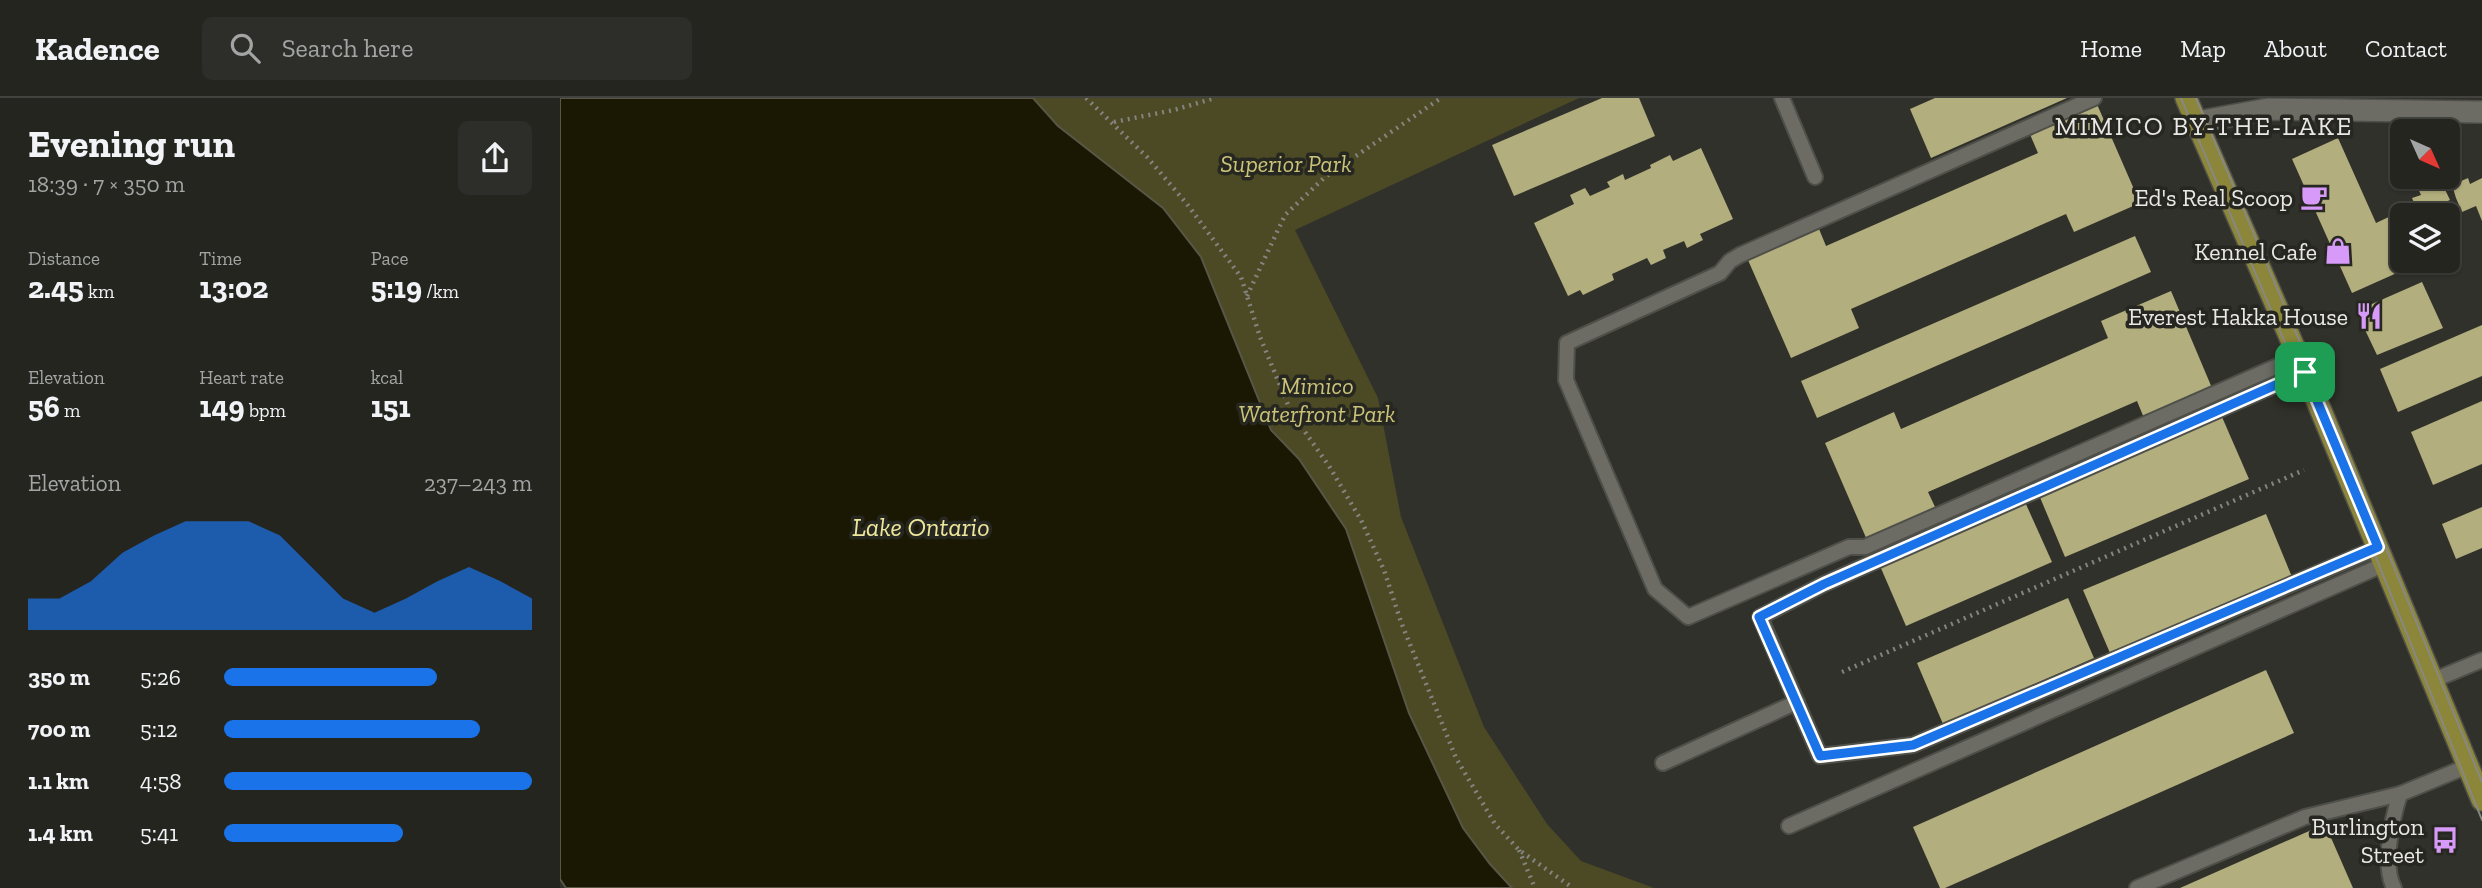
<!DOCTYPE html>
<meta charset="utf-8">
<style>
body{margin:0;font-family:"Zilla Slab",serif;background:#2d2d29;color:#f1f3f6;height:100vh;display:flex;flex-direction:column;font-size:26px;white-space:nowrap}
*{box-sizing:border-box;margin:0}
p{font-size:23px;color:#a3a5a5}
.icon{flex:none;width:38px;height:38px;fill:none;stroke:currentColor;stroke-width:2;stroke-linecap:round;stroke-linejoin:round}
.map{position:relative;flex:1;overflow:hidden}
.details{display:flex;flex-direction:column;background:#252520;width:560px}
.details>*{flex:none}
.needle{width:46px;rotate:135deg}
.buttons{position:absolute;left:1830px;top:21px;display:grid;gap:14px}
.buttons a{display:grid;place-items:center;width:70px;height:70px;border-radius:10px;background:#252520;box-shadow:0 2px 5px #0004,0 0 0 2px #42423e;font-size:35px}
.pin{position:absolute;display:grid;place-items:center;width:60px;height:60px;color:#fff;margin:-30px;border-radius:14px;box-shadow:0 4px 10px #0006}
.round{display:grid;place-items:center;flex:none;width:74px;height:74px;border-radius:10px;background:#2d2d29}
.head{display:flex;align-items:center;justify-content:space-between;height:119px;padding:0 28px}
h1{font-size:38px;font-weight:700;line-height:52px}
.figures{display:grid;grid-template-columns:repeat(3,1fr);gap:10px;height:119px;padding:7px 28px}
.figures div{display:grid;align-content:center}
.figures b{font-size:30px;font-weight:700}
.figures small{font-size:19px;font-weight:400}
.figures p{font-size:19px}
.chart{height:196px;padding:14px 28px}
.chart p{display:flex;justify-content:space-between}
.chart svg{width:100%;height:126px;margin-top:7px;fill:#1a73e8;opacity:.7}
ul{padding:0 28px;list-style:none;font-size:23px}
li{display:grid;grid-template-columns:112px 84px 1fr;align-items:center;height:52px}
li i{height:18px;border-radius:9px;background:#1a73e8}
header{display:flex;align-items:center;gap:42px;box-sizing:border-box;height:98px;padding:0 35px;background:#252520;border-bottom:2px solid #42423e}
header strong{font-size:33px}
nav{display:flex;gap:38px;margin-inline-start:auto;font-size:24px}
.search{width:490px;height:63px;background:#2d2d29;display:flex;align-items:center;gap:18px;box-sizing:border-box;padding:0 24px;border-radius:10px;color:#a3a5a5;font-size:26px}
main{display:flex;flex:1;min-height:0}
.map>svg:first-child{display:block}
.green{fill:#4c4925}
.water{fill:#1a1802;stroke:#585646;stroke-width:2}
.building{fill:#b2ae7d}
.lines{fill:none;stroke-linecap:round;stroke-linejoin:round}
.lane-casing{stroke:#4f4f4a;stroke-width:18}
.street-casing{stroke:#4f4f4a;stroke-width:24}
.primary-casing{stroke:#4f4f4a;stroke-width:24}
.path{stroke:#84847f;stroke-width:4.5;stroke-dasharray:2 5;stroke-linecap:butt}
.lane{stroke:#6c6c65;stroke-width:14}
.street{stroke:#6c6c65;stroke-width:21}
.primary{stroke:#8c863a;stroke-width:21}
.tram{stroke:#888883;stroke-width:2}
.route-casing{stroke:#fff;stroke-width:14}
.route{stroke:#1a73e8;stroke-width:9}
.labels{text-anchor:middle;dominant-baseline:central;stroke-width:7;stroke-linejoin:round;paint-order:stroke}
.park-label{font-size:24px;font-style:italic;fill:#cac378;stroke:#272721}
.poi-label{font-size:24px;fill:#e9e8e5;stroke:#272721;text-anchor:end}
.neighbourhood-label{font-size:26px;letter-spacing:2px;fill:#e9e8e5;stroke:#272721}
.water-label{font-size:26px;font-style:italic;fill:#eee79b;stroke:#272721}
</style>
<header>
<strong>Kadence</strong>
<div class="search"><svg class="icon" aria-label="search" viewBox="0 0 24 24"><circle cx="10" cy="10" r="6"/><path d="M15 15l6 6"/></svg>Search here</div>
<nav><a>Home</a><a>Map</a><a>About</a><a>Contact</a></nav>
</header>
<main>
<section class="details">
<div class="head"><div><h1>Evening run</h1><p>18:39 · 7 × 350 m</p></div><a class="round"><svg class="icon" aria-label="share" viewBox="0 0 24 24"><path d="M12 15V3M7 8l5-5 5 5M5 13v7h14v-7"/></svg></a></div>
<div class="figures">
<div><p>Distance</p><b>2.45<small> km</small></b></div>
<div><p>Time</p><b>13:02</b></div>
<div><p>Pace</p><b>5:19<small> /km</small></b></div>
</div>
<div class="figures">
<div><p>Elevation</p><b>56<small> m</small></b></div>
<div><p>Heart rate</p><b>149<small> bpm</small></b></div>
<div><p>kcal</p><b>151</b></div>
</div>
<div class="chart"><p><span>Elevation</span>237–243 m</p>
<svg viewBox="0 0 160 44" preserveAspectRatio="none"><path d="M0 44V33L10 33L20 27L30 17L40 11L50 6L60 6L70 6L80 11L90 22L100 33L110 38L120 33L130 27L140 22L150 27L160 33V44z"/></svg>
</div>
<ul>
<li><b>350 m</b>5:26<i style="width:69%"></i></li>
<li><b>700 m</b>5:12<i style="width:83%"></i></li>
<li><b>1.1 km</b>4:58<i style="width:100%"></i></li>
<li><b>1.4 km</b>5:41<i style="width:58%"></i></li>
</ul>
</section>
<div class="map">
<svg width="1922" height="790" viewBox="0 0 1922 790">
<rect width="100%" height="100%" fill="#31312b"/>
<!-- green -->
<polygon class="green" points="473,0 1019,0 735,132 818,300 841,419 924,629 987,726 1021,763 1094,790 952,790 930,766 903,730 849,615 807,492 739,361 712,332 641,159 603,110 498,28"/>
<!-- water -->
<polygon class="water" points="0,0 473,0 498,28 603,110 641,159 711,332 739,361 786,431 849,615 903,730 930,766 952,790 6,790 0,781"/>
<!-- building -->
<g class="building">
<polygon points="1042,0 1079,0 1095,38 954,98 932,47"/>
<polygon points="1375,0 1507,0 1371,60 1350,11"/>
<polygon points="1536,4 1580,105 1514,134 1506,116 1291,211 1299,230 1231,260 1188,162 1259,131 1266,148 1478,55 1469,34"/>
<polygon points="1778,40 1816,125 1835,116 1843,134 1843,163 1856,163 1857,166 1792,195 1732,61"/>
<polygon points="1141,50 1173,121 1140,136 1143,142 1127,150 1124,143 1103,152 1106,160 1091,167 1087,160 1052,176 1054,182 1023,197 1020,192 1008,198 974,125 1014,106 1010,97 1025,90 1030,98 1050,89 1047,84 1063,76 1065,82 1091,70 1090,67 1110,57 1113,63"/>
<polygon points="1853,79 1879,79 1890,102 1859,116 1852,100 1861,97"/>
<polygon points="1908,80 1910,86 1922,80 1922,123 1916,108 1902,114 1896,100 1892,87"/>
<polygon points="1575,138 1591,174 1257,320 1241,283"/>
<polygon points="1862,184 1883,230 1817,257 1796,213"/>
<polygon points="1611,193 1652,290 1584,320 1577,303 1368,394 1376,411 1307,442 1265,345 1334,314 1341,331 1548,240 1541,223"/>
<polygon points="1922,227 1922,278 1838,314 1820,271"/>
<polygon points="1922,303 1922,366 1873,387 1851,334"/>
<polygon points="1662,319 1689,381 1505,459 1479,397"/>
<polygon points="1465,404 1492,464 1346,528 1320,468"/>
<polygon points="1922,409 1922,450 1896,461 1882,426"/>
<polygon points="1706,416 1732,479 1550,555 1523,492"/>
<polygon points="1508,500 1534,560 1383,626 1357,565"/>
<polygon points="1706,572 1734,635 1385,790 1380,790 1353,729"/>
<polygon points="1765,726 1793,790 1620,790"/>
</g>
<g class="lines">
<defs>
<g id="lane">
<polyline points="1222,0 1255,79"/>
<polyline points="1534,0 1180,157 1170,163 1160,175 1007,245 1006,282 1095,491 1128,519 1289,449 1305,449 1738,259"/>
<polyline points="1745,274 1264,486 1200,519 1260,658 1353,647 1819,449"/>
<polyline points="1874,582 1922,562"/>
<polyline points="1103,665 1237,604"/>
<polyline points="1229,728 1825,466"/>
<polyline points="1577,790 1745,719 1840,696"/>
<path d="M1834,790C1822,767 1832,721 1840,696L1908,668"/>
</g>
<polyline id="street" points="1637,24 1708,11 1922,14"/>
<polyline id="primary" points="1626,0 1745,274 1922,702"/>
</defs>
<!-- lane casing -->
<use href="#lane" class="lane-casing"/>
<!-- street casing -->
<use href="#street" class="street-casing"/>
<!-- primary casing -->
<use href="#primary" class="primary-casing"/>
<!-- path -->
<g class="path">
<polyline points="526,0 587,59 627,106 681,179 700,239 731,314 769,368 801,422 824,472 841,524 896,660 935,726 959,752 1013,790"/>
<polyline points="554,24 614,12 655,0"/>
<polyline points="687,198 725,117 765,79 881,0"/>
<polyline points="1282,574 1744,372"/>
<polyline points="959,752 975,790"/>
</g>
<!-- lane -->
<use href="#lane" class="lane"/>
<!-- street -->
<use href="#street" class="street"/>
<!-- primary -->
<use href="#primary" class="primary"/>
<!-- tram -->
<g class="tram">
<polyline points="1621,0 1813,452 1922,722"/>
<polyline points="1636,0 1785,350 1922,684"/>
</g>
</g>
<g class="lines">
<defs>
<polygon id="route" points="1745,274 1818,449 1353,647 1260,658 1199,519 1264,486"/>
</defs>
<!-- route casing -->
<use href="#route" class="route-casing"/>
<!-- route -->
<use href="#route" class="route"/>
</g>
<!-- icons -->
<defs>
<symbol id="cafe-bare" viewBox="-9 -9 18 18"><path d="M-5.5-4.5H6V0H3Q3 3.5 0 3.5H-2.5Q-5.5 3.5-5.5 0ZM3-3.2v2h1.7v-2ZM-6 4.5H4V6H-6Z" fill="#d89af8" stroke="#272721" stroke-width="2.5" paint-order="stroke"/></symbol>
<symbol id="shop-bare" viewBox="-9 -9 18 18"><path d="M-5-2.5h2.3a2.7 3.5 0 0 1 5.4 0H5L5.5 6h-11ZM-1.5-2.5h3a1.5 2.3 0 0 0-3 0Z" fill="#d89af8" stroke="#272721" stroke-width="2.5" paint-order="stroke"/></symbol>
<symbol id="restaurant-bare" viewBox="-9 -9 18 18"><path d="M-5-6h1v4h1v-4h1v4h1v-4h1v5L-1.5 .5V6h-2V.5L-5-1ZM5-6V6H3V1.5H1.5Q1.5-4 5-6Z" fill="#d89af8" stroke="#272721" stroke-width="2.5" paint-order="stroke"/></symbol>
<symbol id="bus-bare" viewBox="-9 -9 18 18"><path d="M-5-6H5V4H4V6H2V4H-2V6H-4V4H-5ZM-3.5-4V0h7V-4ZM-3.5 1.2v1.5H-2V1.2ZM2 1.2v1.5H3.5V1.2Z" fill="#d89af8" stroke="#272721" stroke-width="2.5" paint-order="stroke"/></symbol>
</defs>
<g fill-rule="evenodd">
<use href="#cafe-bare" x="1735" y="80" width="38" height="38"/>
<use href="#shop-bare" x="1759" y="134" width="38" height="38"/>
<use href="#restaurant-bare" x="1790" y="199" width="38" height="38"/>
<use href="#bus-bare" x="1866" y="723" width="38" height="38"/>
</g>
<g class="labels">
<!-- park labels -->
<g class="park-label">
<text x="726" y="65">Superior Park</text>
<text x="757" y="287">Mimico<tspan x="757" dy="28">Waterfront Park</tspan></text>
</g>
<!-- poi labels -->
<g class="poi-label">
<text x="1733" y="99">Ed's Real Scoop</text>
<text x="1757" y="153">Kennel Cafe</text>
<text x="1788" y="218">Everest Hakka House</text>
<text x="1864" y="728">Burlington<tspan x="1864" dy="28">Street</tspan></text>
</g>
<!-- neighbourhood labels -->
<g class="neighbourhood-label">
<text x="1644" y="28">MIMICO BY-THE-LAKE</text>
</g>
<!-- water labels -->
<g class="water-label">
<text x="361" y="429">Lake Ontario</text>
</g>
</g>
</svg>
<div class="buttons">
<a><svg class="needle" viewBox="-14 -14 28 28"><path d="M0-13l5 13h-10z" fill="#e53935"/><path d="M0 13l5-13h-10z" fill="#a3a5a5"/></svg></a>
<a><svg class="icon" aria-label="layers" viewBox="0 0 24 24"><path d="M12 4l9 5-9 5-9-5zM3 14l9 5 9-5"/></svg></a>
</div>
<div class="pin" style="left:1745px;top:274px;background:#1e9e55"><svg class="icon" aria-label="arrive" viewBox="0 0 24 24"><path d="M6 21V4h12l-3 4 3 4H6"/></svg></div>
</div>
</main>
